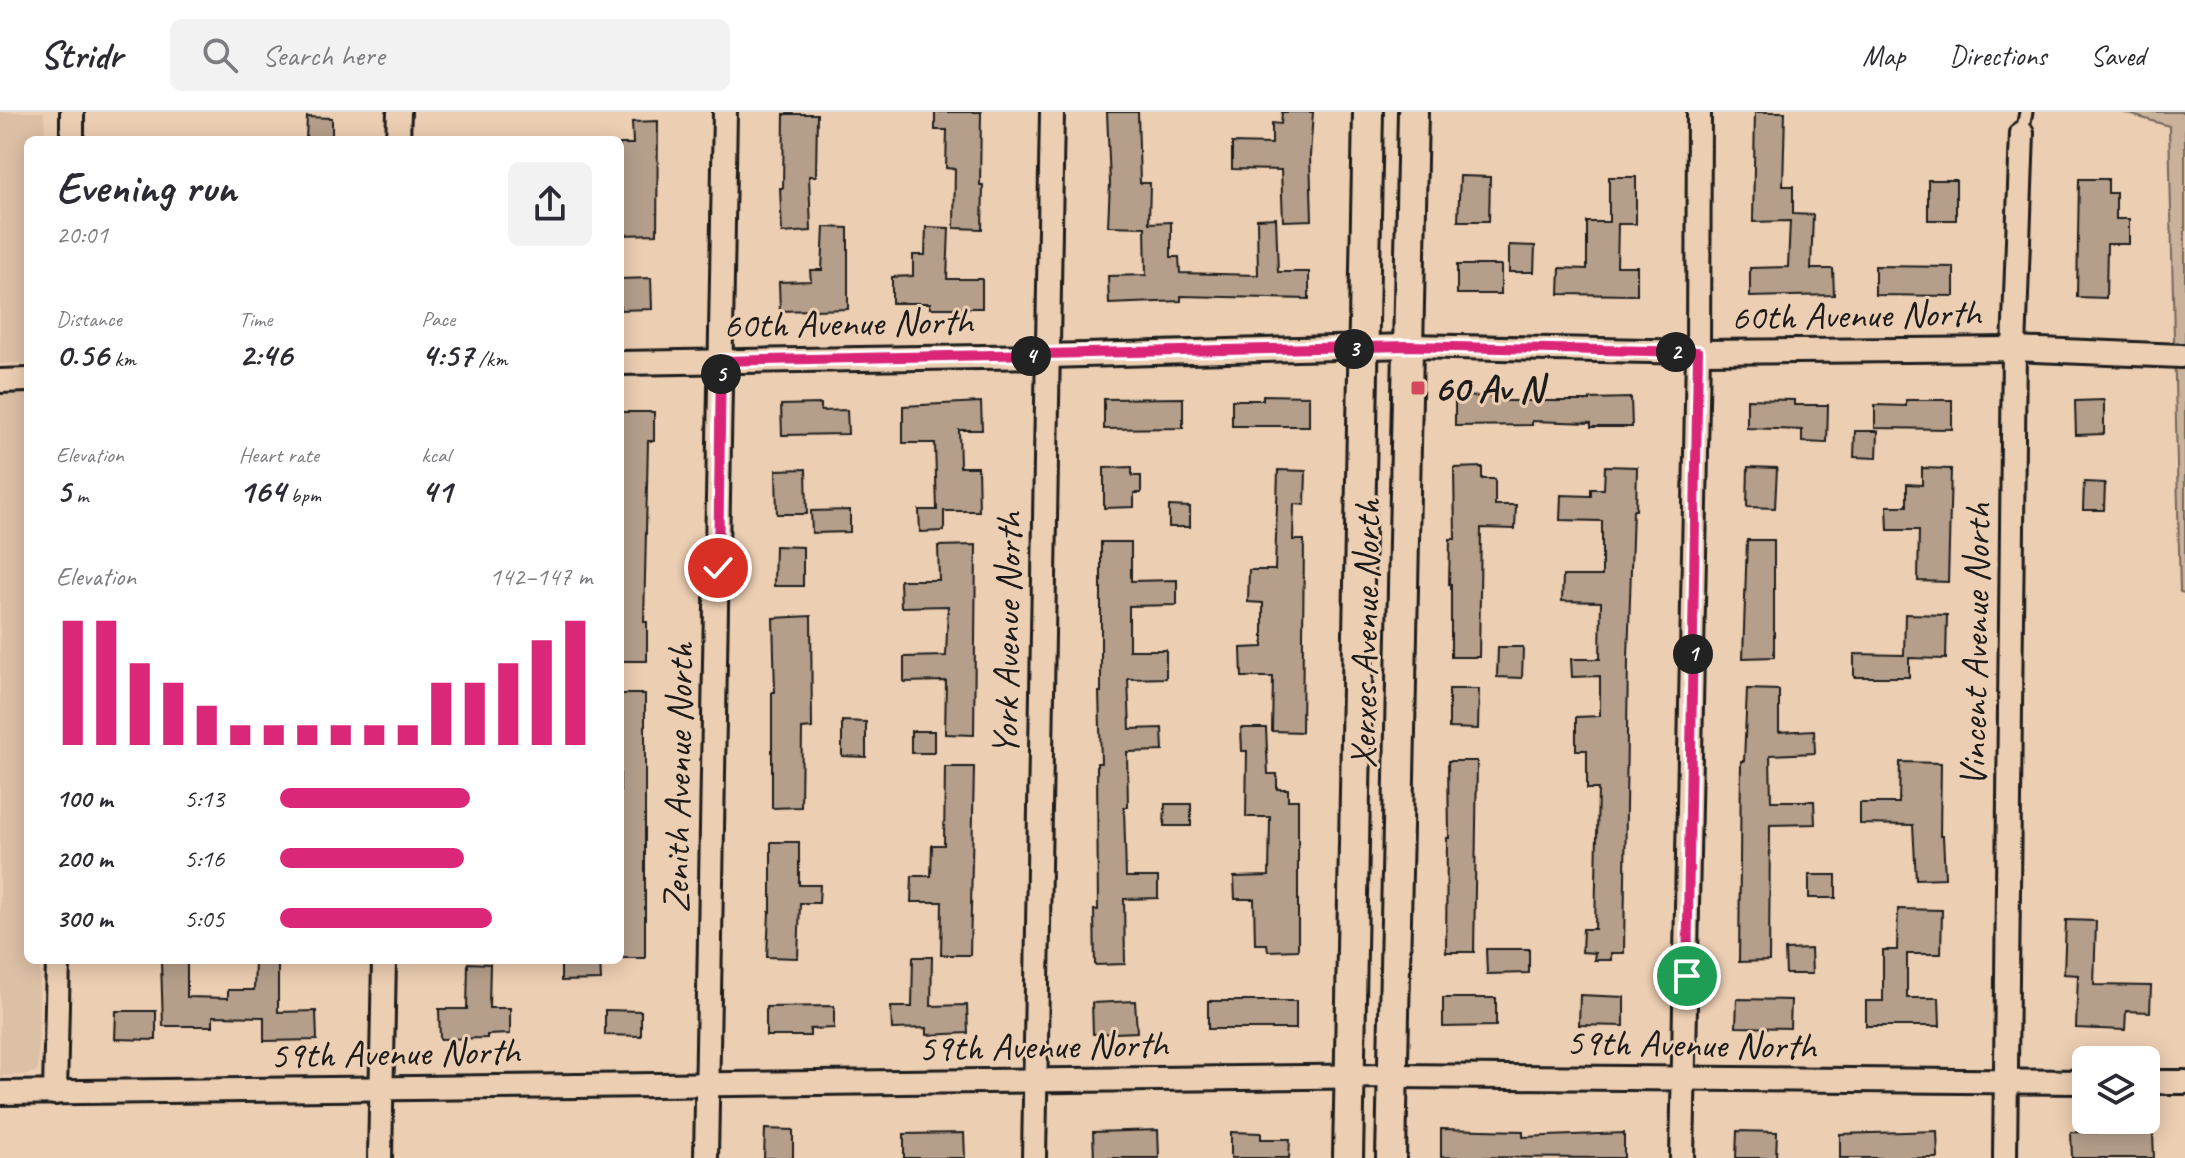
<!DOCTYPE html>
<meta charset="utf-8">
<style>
body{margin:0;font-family:Caveat,sans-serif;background:#f2f2f3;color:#2b2b33;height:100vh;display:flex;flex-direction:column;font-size:30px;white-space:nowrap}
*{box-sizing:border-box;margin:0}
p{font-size:26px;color:#7c7c81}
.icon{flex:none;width:44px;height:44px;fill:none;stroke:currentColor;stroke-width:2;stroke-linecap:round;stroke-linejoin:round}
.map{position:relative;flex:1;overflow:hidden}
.sheet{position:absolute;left:24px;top:24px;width:600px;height:828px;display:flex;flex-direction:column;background:#fff;border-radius:12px;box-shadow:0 4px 20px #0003}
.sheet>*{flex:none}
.buttons{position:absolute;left:2072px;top:934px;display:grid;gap:16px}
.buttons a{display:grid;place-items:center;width:88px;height:88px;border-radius:12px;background:#fff;box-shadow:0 4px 20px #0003;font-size:40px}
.pin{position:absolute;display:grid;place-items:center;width:68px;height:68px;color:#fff;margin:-34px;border:4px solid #fff;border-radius:50%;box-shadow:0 2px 8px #0007}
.km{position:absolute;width:40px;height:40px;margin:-20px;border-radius:50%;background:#222;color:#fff;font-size:22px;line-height:40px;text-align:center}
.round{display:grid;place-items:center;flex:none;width:84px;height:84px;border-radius:12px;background:#f2f2f3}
.headline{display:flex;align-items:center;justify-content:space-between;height:136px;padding:0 32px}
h1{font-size:44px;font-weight:800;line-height:60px}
.stats{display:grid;grid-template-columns:repeat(3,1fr);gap:12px;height:136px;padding:8px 32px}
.stats div{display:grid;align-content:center}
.stats b{font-size:34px;font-weight:800}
.stats small{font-size:22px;font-weight:400}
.stats p{font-size:22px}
.chart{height:224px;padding:16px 32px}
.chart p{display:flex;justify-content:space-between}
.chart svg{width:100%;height:144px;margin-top:8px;stroke:#db2777;stroke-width:6}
ul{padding:0 32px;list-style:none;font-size:26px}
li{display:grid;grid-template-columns:128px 96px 1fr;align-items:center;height:60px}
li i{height:20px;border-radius:10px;background:#db2777}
header{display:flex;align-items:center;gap:48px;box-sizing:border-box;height:112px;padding:0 40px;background:#fff;border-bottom:2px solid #e1e1e2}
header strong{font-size:38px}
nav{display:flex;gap:44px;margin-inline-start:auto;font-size:28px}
.search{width:560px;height:72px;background:#f2f2f3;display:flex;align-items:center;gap:20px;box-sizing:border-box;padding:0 28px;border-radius:12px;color:#7c7c81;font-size:30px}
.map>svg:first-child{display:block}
.built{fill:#dcc0a6}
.green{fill:#cab19a;stroke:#73665b;stroke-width:2}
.building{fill:#b59f8b;stroke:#1c1c1c;stroke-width:2}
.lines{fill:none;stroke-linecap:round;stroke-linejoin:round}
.service-casing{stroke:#1c1c1c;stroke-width:17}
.minor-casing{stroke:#1c1c1c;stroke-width:28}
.tertiary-casing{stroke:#1c1c1c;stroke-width:34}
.service{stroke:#ecceb2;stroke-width:11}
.minor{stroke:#ecceb2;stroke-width:22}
.tertiary{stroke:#ecceb2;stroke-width:28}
.route-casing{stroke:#fff;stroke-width:16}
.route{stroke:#db2777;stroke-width:10}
.poi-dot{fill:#d1495b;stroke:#ecceb2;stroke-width:3}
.labels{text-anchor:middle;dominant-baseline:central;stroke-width:6;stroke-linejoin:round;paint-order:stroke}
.street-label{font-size:38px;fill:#1c1c1c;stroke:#ecceb2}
.poi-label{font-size:38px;font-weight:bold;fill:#1c1c1c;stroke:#ecceb2;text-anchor:start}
</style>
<header>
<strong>Stridr</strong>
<div class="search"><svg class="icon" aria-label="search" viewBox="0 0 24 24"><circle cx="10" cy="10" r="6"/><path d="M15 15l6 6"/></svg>Search here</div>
<nav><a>Map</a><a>Directions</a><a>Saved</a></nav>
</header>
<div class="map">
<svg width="2185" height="1046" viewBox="0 0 2185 1046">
<rect width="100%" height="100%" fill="#ecceb2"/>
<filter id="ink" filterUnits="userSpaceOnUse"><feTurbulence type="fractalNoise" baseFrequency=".0125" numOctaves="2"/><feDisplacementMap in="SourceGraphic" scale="16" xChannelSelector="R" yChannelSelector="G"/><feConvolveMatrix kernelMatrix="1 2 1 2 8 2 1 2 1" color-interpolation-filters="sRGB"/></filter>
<g filter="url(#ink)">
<!-- built -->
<g class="built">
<polygon points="0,0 44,0 45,28 28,28 28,251 0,252"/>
<polygon points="28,279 28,848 40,848 38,958 28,963 0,964 0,280"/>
</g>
<!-- green -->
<polygon class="green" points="2122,0 2185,0 2185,481 2180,480 2169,14"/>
<!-- building -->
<g class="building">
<polygon points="935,0 981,0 980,73 983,73 982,117 954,116 955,57 946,56 947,18 935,18"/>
<polygon points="1107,0 1138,0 1140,71 1150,71 1149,111 1171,110 1171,145 1179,145 1180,161 1258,163 1257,107 1276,106 1278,160 1309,160 1309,187 1181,184 1181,189 1109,192 1108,164 1146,163 1145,115 1108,114 1110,71"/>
<polygon points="1282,0 1313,0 1310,44 1312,108 1283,109 1281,58 1232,57 1232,31 1272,32 1272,11 1281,12"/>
<polygon points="1755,0 1785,0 1783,74 1793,74 1793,102 1813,103 1811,157 1833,157 1834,183 1750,185 1750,156 1788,155 1790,109 1753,110"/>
<polygon points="784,2 817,2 816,64 809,64 811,119 782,121 780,76 783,76"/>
<polygon points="307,5 332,6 332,28 306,28"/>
<polygon points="658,9 657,122 620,123 620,32 633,32 632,10"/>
<polygon points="1460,64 1490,65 1489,109 1458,109"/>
<polygon points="1609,65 1636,65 1636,112 1618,112 1617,154 1637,154 1637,183 1559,182 1560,156 1587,157 1587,110 1609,110"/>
<polygon points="2079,67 2108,67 2108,81 2116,81 2116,107 2129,107 2129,132 2107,132 2106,186 2077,185"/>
<rect x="1928" y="68" width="28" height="40"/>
<polygon points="824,115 848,116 848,197 780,199 779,170 811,169 810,158 822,158"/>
<polygon points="926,115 949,116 947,167 982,167 982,196 930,196 930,191 892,191 892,165 913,164 913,143 925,143"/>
<polygon points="1509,133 1535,134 1534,160 1509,160"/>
<rect x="1457" y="153" width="44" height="29"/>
<polygon points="1875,154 1954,155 1954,184 1875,183"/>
<polygon points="651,166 652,197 620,198 620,167"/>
<polygon points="1263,283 1309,284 1309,314 1232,314 1232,288 1263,288"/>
<polygon points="1501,284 1501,289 1590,289 1590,287 1631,286 1632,315 1591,315 1591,311 1532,309 1532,313 1455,314 1455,285"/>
<polygon points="1183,286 1183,316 1104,317 1104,287"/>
<polygon points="1747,287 1794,288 1794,293 1828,293 1827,331 1802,330 1802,318 1747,316"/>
<polygon points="1906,288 1952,288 1952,317 1875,316 1875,293 1906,294"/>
<polygon points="2104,288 2104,322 2076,323 2075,289"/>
<polygon points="981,290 982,318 959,318 960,355 978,355 979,399 944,399 944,419 920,420 919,398 937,398 935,331 903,331 903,294"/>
<polygon points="821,292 821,299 847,298 848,322 782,323 781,293"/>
<polygon points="620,300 654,300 654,329 648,329 644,510 647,510 647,549 620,549"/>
<polygon points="1855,319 1878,319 1877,346 1854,345"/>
<polygon points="1605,354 1637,355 1636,398 1633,398 1628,546 1624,841 1611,841 1611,848 1594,848 1595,841 1582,840 1583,817 1595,817 1598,677 1587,677 1587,638 1576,638 1576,605 1600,604 1600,564 1572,565 1571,547 1600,547 1601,490 1562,489 1563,464 1602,464 1602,409 1560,408 1561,383 1591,384 1591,377 1604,377"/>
<polygon points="1132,355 1132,364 1141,364 1141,381 1134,381 1134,395 1104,396 1104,356"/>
<polygon points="1482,355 1482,367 1495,367 1495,393 1516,393 1515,417 1481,416 1479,545 1451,545 1451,472 1449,472 1450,427 1455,427 1454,356"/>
<polygon points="1748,355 1777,356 1775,396 1747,395"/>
<polygon points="1922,356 1951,357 1948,470 1918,469 1919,418 1888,418 1887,394 1907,394 1907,372 1922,373"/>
<polygon points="806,357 807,402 777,402 776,358"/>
<polygon points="1278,358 1306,359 1305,393 1294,392 1293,428 1304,428 1302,620 1272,619 1273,565 1242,565 1241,536 1263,535 1263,491 1248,490 1249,458 1275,458"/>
<polygon points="2084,370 2105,371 2104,398 2083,398"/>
<polygon points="1169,394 1190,395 1190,415 1169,415"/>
<polygon points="850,398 850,420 812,421 811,399"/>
<polygon points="1747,428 1774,428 1774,545 1743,546"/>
<polygon points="1101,430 1131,430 1131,469 1177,468 1177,493 1129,494 1129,538 1166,538 1166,566 1128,567 1130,617 1162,616 1163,639 1127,640 1128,695 1124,695 1126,765 1158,765 1158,786 1124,787 1125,852 1095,853 1094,798 1098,798 1097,651 1101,651 1099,580 1101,580"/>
<polygon points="976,433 974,623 945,622 946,569 904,570 904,545 946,544 948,494 901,495 900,468 939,468 938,434"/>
<polygon points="775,434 803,435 803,474 774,474"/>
<polygon points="1905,502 1947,503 1946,547 1909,546 1909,565 1854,565 1854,542 1904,543"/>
<polygon points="811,504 812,616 802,617 801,695 772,696 772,580 775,580 773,506"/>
<polygon points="1498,535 1523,535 1522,566 1497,565"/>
<polygon points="1449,577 1479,577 1478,617 1449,616"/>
<polygon points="1747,577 1779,578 1779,620 1814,618 1815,641 1770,643 1771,689 1814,689 1815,712 1770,713 1769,849 1739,850 1741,649 1744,649"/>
<rect x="620" y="582" width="25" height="264"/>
<polygon points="842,609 866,610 866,645 842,644"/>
<polygon points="1241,616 1266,616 1268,662 1277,662 1277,677 1288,677 1288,688 1298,688 1298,838 1268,839 1267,832 1255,832 1254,787 1235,787 1234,765 1269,764 1270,705 1246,705 1247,639 1242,639"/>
<rect x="911" y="619" width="23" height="22"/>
<polygon points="1448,649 1477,649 1474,840 1446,840 1447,726 1449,726"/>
<polygon points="1900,650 1941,651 1940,724 1943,724 1945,766 1916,767 1913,713 1860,712 1860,691 1899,691"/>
<polygon points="945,655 974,655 970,843 941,843 942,790 911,790 912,764 931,764 932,733 944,733"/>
<polygon points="1165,692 1191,692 1191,714 1164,714"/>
<polygon points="771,730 799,730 799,773 820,773 819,791 800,791 798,846 767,845 769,800 771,800"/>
<rect x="1809" y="763" width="27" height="23"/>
<polygon points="1898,797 1942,798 1941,842 1907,842 1907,886 1939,886 1940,914 1866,914 1866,889 1883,889 1883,838 1897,838"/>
<polygon points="2066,808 2096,809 2094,873 2151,874 2150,900 2126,899 2125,918 2076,916 2078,863 2064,862"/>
<polygon points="1486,837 1529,837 1529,861 1487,862"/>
<polygon points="1811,837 1812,862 1786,862 1785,838"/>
<polygon points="913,845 932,845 931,894 967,893 968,921 927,923 927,916 892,917 891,895 912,895"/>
<polygon points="255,848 278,848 278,900 316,899 317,928 264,929 264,905 213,904 213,914 163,914 161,849 187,849 187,885 228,886 228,878 254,878"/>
<polygon points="561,848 600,848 601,868 561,869"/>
<polygon points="468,851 490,852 489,896 510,896 510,922 487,923 487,926 440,927 439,897 467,897"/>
<polygon points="1580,883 1624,885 1624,914 1579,913"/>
<polygon points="1443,886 1496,886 1496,914 1443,915"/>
<polygon points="1737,887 1791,888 1790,916 1736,915"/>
<polygon points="1135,889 1137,920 1093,922 1092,891"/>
<rect x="1208" y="889" width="88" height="28"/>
<polygon points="834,894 834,916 810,917 810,924 766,924 766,895"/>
<polygon points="605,898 641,899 641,924 605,923"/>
<polygon points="116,899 156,899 156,928 115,927"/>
<polygon points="765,1017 793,1018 793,1046 764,1046"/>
<polygon points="1441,1017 1523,1019 1523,1025 1624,1021 1624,1046 1441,1045"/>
<polygon points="1158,1018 1159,1046 1094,1046 1093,1020"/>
<polygon points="1737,1019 1777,1020 1776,1046 1736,1046"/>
<polygon points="1937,1019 1938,1046 1840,1046 1840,1022"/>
<polygon points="1231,1020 1261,1021 1261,1027 1290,1027 1289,1046 1231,1046"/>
<polygon points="2071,1020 2153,1022 2154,1046 2072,1046"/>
<polygon points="964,1021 965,1046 904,1046 904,1022"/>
</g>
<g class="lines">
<defs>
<polyline id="service" points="2022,21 2026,0"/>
<g id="minor">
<polyline points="72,28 72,0"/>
<polyline points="398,28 399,0"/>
<polyline points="620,251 1048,244 1408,234 1698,240 2014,237 2181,244"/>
<polyline points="0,269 28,268"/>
<polyline points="2146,970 2185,970"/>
<polyline points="0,981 1394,964 2086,970"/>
<polyline points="55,981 58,848"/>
<polyline points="380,1046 384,848"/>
<polyline points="706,1046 725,0"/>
<polyline points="1034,1046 1052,0"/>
<polyline points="1682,1046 1698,240 1699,0"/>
<polyline points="2005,1046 2014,237 2022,21"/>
</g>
<g id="tertiary">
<polyline points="1348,1046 1368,0"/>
<polyline points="1391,1046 1413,0"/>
</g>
</defs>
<!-- service casing -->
<use href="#service" class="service-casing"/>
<!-- minor casing -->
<use href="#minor" class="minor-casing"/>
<!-- tertiary casing -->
<use href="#tertiary" class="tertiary-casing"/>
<!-- service -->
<use href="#service" class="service"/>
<!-- minor -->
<use href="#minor" class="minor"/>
<!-- tertiary -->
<use href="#tertiary" class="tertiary"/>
</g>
</g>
<g class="lines" filter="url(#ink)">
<defs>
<polyline id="route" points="718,456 721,249 1408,234 1698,240 1687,864"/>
</defs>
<!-- route casing -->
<use href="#route" class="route-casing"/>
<!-- route -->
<use href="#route" class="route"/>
</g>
<!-- markers -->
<rect class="poi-dot" x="1410" y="268" width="16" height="16" rx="4"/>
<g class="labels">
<!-- street labels -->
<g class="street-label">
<text transform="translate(1856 203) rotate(-1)">60th Avenue North</text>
<text transform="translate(848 211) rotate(-1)">60th Avenue North</text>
<text transform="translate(1007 522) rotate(-89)">York Avenue North</text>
<text transform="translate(1365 522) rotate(-89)">Xerxes Avenue North</text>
<text transform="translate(1975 533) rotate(-89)">Vincent Avenue North</text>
<text transform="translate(678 666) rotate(-89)">Zenith Avenue North</text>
<text transform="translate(1691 932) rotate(1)">59th Avenue North</text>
<text transform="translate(1043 934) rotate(-1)">59th Avenue North</text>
<text transform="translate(395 941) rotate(-1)">59th Avenue North</text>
</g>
<!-- poi labels -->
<g class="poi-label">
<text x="1434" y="276">60 Av N</text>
</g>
</g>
</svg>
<div class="buttons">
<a><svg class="icon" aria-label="layers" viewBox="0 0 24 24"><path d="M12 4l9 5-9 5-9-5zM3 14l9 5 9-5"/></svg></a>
</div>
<div class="pin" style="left:1687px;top:864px;background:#1e9e55"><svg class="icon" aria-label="arrive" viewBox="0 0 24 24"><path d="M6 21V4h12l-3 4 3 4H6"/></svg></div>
<div class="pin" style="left:718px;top:456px;background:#d93025"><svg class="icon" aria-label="check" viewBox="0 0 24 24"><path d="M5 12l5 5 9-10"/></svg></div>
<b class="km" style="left:1693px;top:542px">1</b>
<b class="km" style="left:1676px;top:240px">2</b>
<b class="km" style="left:1354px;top:237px">3</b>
<b class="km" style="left:1031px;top:244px">4</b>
<b class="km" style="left:721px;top:262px">5</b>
<section class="sheet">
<div class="headline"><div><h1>Evening run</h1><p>20:01</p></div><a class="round"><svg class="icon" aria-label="share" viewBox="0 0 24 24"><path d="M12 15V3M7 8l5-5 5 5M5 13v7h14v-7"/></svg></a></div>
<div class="stats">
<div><p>Distance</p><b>0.56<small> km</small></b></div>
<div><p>Time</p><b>2:46</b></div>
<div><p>Pace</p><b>4:57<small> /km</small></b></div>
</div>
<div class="stats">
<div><p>Elevation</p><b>5<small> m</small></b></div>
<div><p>Heart rate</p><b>164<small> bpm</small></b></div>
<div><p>kcal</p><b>41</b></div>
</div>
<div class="chart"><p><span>Elevation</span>142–147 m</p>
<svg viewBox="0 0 160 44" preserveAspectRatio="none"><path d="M5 44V6M15 44V6M25 44V19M35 44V25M45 44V32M55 44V38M65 44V38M75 44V38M85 44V38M95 44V38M105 44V38M115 44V25M125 44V25M135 44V19M145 44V12M155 44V6"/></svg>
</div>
<ul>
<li><b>100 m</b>5:13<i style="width:61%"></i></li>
<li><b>200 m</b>5:16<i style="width:59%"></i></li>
<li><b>300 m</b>5:05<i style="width:68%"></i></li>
</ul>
</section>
</div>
